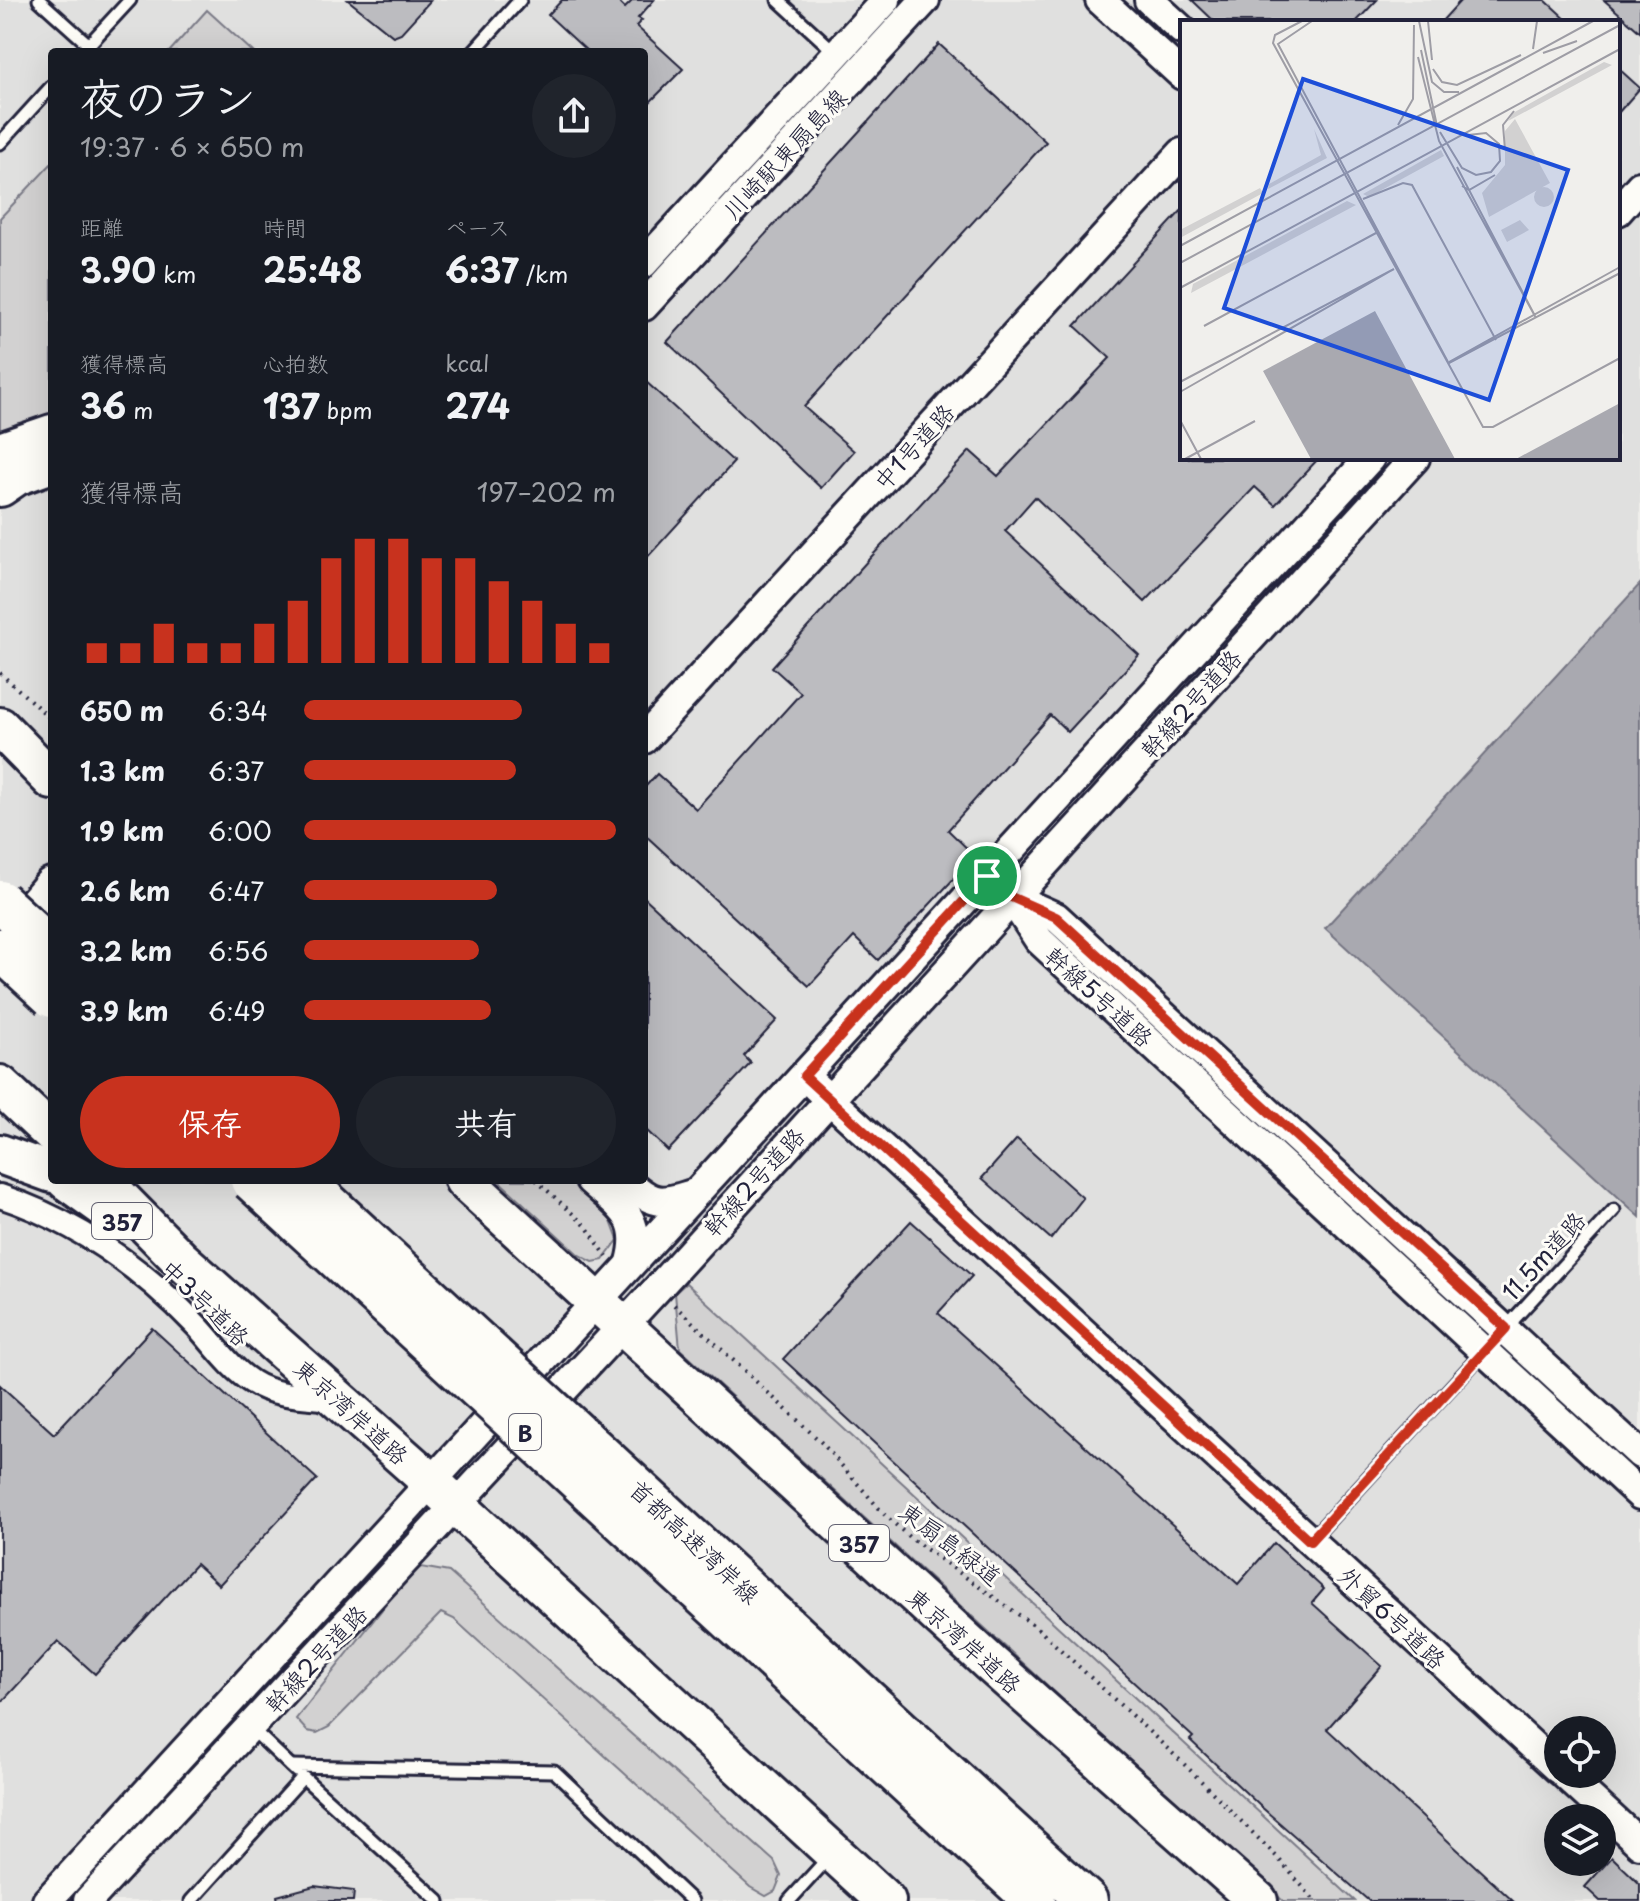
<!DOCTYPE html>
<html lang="ja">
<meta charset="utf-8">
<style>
body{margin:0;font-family:"Playpen Sans","Klee One",sans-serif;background:#20242c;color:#f1f3f6;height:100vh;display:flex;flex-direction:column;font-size:30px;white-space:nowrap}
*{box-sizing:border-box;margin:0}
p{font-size:26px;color:#9ea1a6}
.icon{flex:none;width:44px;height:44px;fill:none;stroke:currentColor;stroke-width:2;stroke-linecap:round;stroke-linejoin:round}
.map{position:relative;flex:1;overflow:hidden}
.side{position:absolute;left:48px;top:48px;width:600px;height:1136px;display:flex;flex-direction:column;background:#171b24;border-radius:8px;box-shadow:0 8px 32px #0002}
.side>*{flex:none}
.controls{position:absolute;left:1544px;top:1716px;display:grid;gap:16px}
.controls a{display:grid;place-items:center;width:72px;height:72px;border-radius:50%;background:#171b24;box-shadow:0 8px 32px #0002;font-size:40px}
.pin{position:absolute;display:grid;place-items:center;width:68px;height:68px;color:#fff;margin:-34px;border:4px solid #fff;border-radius:50%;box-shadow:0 2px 8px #0007}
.round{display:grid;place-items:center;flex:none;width:84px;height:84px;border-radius:42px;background:#20242c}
.head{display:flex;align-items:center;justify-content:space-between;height:136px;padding:0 32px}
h1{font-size:44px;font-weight:700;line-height:60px}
.metrics{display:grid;grid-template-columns:repeat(3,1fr);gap:12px;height:136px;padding:8px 32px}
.metrics div{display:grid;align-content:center}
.metrics b{font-size:34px;font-weight:700}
.metrics small{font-size:22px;font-weight:400}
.metrics p{font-size:22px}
.chart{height:224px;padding:16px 32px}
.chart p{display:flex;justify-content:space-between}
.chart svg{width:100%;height:144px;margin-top:8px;stroke:#c8321e;stroke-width:6}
.action{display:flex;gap:16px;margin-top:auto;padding:16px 32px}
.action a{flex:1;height:92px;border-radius:48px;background:#c8321e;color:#fff;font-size:32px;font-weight:700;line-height:92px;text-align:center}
.action a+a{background:#20242c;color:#f1f3f6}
ul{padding:0 32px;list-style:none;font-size:26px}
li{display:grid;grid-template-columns:128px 96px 1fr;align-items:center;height:60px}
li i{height:20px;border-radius:10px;background:#c8321e}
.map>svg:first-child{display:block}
.built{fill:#e0e0df;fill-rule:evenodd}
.green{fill:#d2d1d1;stroke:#7a7a86;stroke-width:2}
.water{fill:#a9a9b0;stroke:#737381;stroke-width:2}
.building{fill:#bcbcc0;stroke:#22223b;stroke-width:2}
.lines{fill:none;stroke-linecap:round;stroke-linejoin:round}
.service-casing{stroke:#22223b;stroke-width:17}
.minor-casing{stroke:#22223b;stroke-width:28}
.tertiary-casing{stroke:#22223b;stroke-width:34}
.trunk-casing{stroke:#22223b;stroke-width:44}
.motorway-casing{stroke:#22223b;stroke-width:46}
.path{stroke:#22223b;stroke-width:4;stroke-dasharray:2 6;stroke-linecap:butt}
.service{stroke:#fdfcf7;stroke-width:11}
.minor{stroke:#fdfcf7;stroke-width:22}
.tertiary{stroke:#fdfcf7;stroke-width:28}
.trunk{stroke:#fdfcf7;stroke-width:38}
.motorway{stroke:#fdfcf7;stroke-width:40}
.motorway-bridge-casing{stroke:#22223b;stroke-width:46;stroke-linecap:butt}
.motorway-bridge{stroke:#fdfcf7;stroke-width:40}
.route-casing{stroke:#fff;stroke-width:16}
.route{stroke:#c8321e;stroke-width:10}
.labels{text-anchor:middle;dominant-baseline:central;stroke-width:6;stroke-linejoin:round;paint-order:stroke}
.shield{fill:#fdfcf7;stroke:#646373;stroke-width:2}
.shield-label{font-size:22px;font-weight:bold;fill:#22223b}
.street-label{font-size:24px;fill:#22223b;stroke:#fdfcf7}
.inset-road{fill:none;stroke:#9e9da5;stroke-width:2}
.view{fill:#1d4ed8;fill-opacity:0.15;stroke:#1d4ed8;stroke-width:4}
.inset-edge{fill:none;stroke:#22223b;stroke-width:4}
</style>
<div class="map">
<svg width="1640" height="1901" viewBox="0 0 1640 1901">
<rect width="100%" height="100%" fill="#f0efec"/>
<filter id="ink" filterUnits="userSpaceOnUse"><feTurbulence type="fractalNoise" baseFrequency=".0125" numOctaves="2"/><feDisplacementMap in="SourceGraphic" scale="16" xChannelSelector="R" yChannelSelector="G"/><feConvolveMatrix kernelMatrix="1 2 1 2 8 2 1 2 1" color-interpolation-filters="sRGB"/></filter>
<g filter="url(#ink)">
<!-- built -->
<path class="built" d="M0,0H1640V584L1326,928L1640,1217V1901H0ZM1182,22H1618V458H1182ZM52,52H644V1180H52ZM1558,1730H1602V1774H1558ZM1558,1818H1602V1862H1558Z"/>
<!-- green -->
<g class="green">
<polygon points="207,10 253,52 169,52"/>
<polygon points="52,163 52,420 18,423 0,432 0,218"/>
<polygon points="498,1180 570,1180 609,1216 618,1240 603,1260 593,1262 579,1255"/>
<polygon points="686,1283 1355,1901 1283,1901 680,1349 675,1293"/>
<polygon points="421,1567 449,1572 774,1861 781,1876 775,1891 766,1896 750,1887 454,1619 441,1613 329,1727 317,1733 307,1731 296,1719 406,1579"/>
</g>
<!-- water -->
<polygon class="water" points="1640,584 1640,1217 1325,928"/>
<!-- building -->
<g class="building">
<polygon points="348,0 431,0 401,33 393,36"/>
<polygon points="562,0 617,0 625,8 633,0 654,0 638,18 642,20 636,26 683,69 644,108 644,52 588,52 548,15"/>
<polygon points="1192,0 1377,0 1356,22 1215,22"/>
<polygon points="1461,0 1545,0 1569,22 1441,22"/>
<polygon points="1604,0 1640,0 1640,32"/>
<polygon points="939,44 1046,142 804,407 854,451 821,488 667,342"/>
<polygon points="1618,68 1640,88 1618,113"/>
<polygon points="1182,210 1182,458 1319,458 1275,505 1255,487 1145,602 1035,497 1005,531 1139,655 1068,732 1050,715 948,830 975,856 878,960 854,937 809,986 644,834 644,788 657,774 696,809 801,693 772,667 870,558 970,451 998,476 1110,358 1075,326"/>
<polygon points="644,380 734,462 644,561"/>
<polygon points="644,897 777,1020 744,1056 751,1063 668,1151 644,1128"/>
<polygon points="1017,1139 1083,1198 1051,1239 982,1178"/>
<polygon points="911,1221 972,1276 938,1313 1238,1584 1274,1543 1324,1589 1312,1603 1382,1666 1327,1729 1513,1901 1369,1901 1259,1805 1190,1740 1193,1737 783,1359"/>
<polygon points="152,1328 317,1479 219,1585 196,1564 95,1674 58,1641 0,1704 0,1385 54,1434"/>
<polygon points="1612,1857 1640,1884 1640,1901 1600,1901 1585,1887"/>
<polygon points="314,1886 354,1891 353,1901 278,1901 277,1896"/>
</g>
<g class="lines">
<defs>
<g id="service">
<polyline points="39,0 89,45"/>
<polyline points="778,0 837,54"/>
<polyline points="82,52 130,0"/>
<polyline points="473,52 520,0"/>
<polyline points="0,143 52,86"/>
<polyline points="1310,1541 1614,1210"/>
<polyline points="251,1728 296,1771"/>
<polyline points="291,1766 554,1771 692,1901"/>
<polyline points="191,1901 303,1777 439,1901"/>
<polyline points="789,1901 830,1856"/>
</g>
<path id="minor" d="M0,1196C76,1221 141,1267 197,1326C214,1344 230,1368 252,1382C275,1397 308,1396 335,1399"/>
<g id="tertiary">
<polyline points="1100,0 1182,75"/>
<polyline points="1149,0 1182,30"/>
<polyline points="1618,211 1640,186"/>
<polyline points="644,263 886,0"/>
<polyline points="644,306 925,0"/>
<polyline points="644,739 1182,153"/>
<polyline points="1000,887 1011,897 1039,940 1640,1495"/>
<polyline points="1011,897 1056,917 1640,1454"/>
<polyline points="816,1087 1558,1769"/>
<path d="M590,1180C621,1208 643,1217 631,1262"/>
<path d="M626,1180C653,1205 660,1205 695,1193"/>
<polyline points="1564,1774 1640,1844"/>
<polyline points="47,1901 1370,458"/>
<polyline points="88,1901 657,1289 1415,458"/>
</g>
<g id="trunk">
<polyline points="0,452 52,434"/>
<polyline points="0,487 16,476 52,463"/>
<polyline points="0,727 52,780"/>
<polyline points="35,907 52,887"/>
<polyline points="0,1085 52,1134"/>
<polyline points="0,1154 52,1173"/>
<polyline points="66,1180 119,1218"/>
<polyline points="102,1180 181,1260 430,1481 886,1901"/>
<polyline points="464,1180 991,1664 1258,1901"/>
</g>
<g id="motorway">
<polyline points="824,1660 1087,1901"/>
<polyline points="799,1684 1035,1901"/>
</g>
</defs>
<!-- service casing -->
<use href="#service" class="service-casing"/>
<!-- minor casing -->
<use href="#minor" class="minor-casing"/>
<!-- tertiary casing -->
<use href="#tertiary" class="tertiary-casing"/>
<!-- trunk casing -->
<use href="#trunk" class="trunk-casing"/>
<!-- motorway casing -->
<use href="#motorway" class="motorway-casing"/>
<!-- path -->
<g class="path">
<polyline points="0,673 52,720"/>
<polyline points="536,1180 586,1226 607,1257"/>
<polyline points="674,1305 822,1443 884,1514 909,1537 1036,1627 1182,1762 1277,1857 1315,1901"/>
</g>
<!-- service -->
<use href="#service" class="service"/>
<!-- minor -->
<use href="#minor" class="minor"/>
<!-- tertiary -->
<use href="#tertiary" class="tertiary"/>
<!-- trunk -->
<use href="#trunk" class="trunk"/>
<!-- motorway -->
<use href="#motorway" class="motorway"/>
<defs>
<g id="motorway-bridge">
<polyline points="0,901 52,949"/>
<polyline points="0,949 52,997"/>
<polyline points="251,1180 799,1684"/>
<polyline points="303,1180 824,1660"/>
</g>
</defs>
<!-- motorway-bridge casing -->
<use href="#motorway-bridge" class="motorway-bridge-casing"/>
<!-- motorway-bridge -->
<use href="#motorway-bridge" class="motorway-bridge"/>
</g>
</g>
<g class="lines" filter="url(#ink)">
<defs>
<polygon id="route" points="987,876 1011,897 1056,917 1506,1328 1310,1541 804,1076"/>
</defs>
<!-- route casing -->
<use href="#route" class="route-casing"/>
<!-- route -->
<use href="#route" class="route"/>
</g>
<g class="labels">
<!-- shield labels -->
<g class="shield">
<rect x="92" y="1203" width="60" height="36" rx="6"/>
<rect x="509" y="1414" width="32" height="36" rx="6"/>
<rect x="829" y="1525" width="60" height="36" rx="6"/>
</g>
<g class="shield-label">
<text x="122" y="1221">357</text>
<text x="525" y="1432">B</text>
<text x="859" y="1543">357</text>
</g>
<!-- street labels -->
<g class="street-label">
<text transform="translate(784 153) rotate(-47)">川崎駅東扇島線</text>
<text transform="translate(913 446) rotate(-48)">中1号道路</text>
<text transform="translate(1190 703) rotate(-48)">幹線2号道路</text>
<text transform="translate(1100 996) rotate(42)">幹線5号道路</text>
<text transform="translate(753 1181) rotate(-48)">幹線2号道路</text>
<text transform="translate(1543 1255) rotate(-48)">11.5m道路</text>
<text transform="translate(206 1302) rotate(44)">中3号道路</text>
<text transform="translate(352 1411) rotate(42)">東京湾岸道路</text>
<text transform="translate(695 1541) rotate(43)">首都高速湾岸線</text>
<text transform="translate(951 1543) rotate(37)">東扇島緑道</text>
<text transform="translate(1393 1617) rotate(43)">外貿6号道路</text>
<text transform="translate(965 1640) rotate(42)">東京湾岸道路</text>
<text transform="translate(315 1658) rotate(-47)">幹線2号道路</text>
</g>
</g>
<!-- overview -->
<g transform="translate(1180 20)">
<rect width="440" height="440" fill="#f0efec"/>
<path d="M424,42L432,45L328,101L333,93ZM335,99L370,163L309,197L302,173L325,145V111ZM134,109L147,138L88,169L89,164L141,135ZM261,130L264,136L189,177L183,174ZM354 177a10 10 0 1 1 20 0a10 10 0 1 1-20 0ZM80,168L83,173L0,218V210ZM167,181L176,185L11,273L13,264ZM340,200L349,210L327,222L321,210Z" fill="#d2d1d1"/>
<path d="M195,291L275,439H131L83,351ZM440,383V439H336Z" fill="#a9a9b0"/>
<path class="inset-road" d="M122,1L95,15L93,23L303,407H313L440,338M132,1L98,24L268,342M239,1L252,62L264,72H279M248,1L252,40M353,29L357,1M241,30L257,106M363,33L397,21M238,37L259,121L356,298M253,49L262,62L277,65L341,35M218,105L233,79L234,5M260,112L282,148L296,155L311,152L320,141L319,124L306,113L288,115M325,130L323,105L334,91M277,147L354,294M282,166L289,170L315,155M183,179L223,163L232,165L316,320M0,226L413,1M0,243L440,5M0,268L440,29M24,306L196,213M269,342L440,247M269,343L440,253M0,362L214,249M0,372L214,249M0,400L21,439M5,439L75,401"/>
<path class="view" d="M123,59L388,150L309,380L44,288Z"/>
<rect width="440" height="440" class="inset-edge"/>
</g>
</svg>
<div class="controls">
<a><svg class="icon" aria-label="locate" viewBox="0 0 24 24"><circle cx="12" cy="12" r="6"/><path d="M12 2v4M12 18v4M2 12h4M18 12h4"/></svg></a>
<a><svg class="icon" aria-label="layers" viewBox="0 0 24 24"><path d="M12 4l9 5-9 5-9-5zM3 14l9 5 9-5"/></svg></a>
</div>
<div class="pin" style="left:987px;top:876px;background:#1e9e55"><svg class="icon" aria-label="arrive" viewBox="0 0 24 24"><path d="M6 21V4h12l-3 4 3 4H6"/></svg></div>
<section class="side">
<div class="head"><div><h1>夜のラン</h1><p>19:37 · 6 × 650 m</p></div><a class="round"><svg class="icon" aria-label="share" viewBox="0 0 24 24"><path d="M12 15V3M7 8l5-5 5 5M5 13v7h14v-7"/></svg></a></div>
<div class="metrics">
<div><p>距離</p><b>3.90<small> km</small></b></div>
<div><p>時間</p><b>25:48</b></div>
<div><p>ペース</p><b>6:37<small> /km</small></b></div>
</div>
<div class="metrics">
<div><p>獲得標高</p><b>36<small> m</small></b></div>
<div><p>心拍数</p><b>137<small> bpm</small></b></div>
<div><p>kcal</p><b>274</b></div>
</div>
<div class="chart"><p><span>獲得標高</span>197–202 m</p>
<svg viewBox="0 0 160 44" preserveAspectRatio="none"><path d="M5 44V38M15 44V38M25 44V32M35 44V38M45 44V38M55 44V32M65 44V25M75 44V12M85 44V6M95 44V6M105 44V12M115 44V12M125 44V19M135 44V25M145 44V32M155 44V38"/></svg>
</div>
<ul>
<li><b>650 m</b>6:34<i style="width:70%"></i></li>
<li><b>1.3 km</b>6:37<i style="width:68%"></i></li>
<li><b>1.9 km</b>6:00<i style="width:100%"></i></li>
<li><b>2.6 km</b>6:47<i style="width:62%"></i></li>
<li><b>3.2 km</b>6:56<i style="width:56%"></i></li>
<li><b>3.9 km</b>6:49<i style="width:60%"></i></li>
</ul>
<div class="action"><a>保存</a><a>共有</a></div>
</section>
</div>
